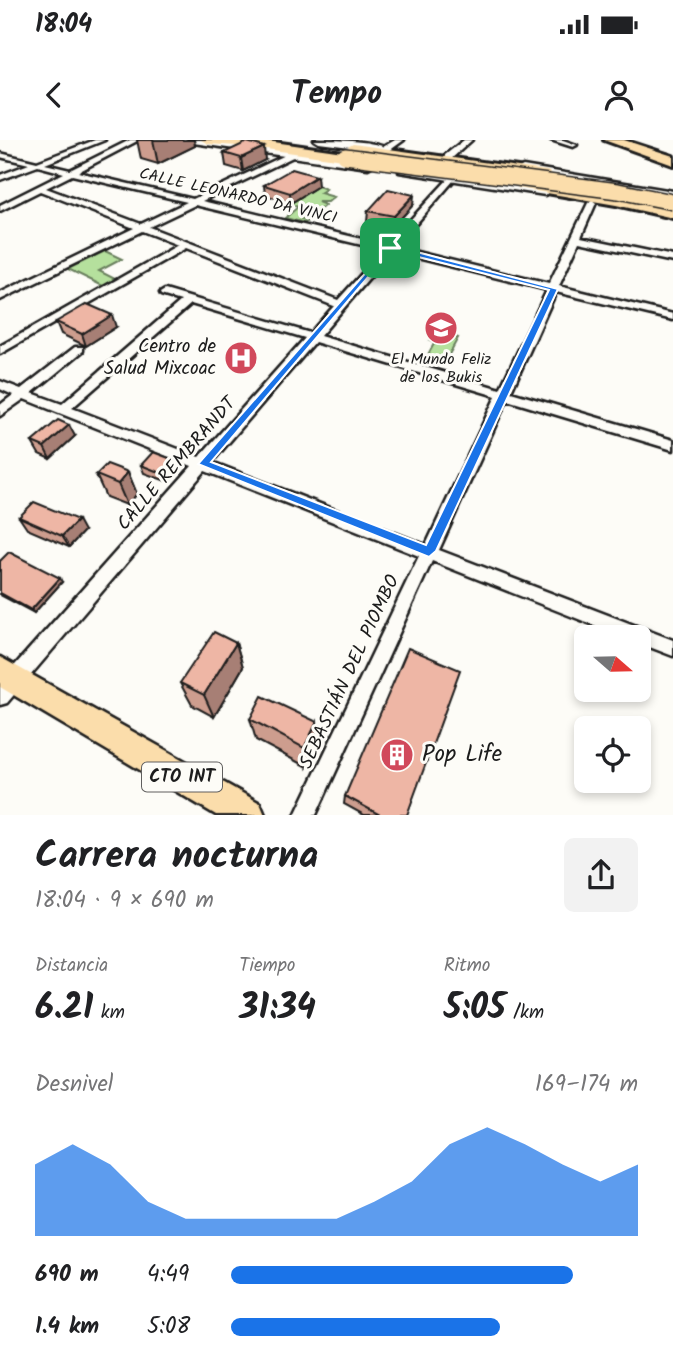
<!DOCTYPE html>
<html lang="es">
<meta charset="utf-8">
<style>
body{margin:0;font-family:Kalam,sans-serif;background:#f2f2f2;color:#202124;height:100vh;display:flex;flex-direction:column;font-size:26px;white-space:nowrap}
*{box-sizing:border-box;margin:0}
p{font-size:23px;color:#757577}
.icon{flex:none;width:38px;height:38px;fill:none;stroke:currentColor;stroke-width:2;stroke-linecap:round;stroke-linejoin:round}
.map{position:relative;height:675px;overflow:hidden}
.details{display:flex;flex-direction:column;background:#fff;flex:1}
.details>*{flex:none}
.needle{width:46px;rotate:110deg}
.controls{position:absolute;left:574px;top:485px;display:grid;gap:14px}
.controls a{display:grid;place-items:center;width:77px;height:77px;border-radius:10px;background:#fff;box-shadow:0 4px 10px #0003;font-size:35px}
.pin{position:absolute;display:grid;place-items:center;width:60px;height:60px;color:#fff;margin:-30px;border-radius:14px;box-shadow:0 4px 10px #0006}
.round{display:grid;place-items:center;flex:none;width:74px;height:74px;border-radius:10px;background:#f2f2f2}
.overview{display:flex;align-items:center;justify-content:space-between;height:119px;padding:0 35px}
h1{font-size:38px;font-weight:700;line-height:52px}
.stats{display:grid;grid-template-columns:repeat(3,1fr);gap:10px;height:119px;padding:7px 35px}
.stats div{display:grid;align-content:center}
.stats b{font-size:35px;font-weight:700}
.stats small{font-size:19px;font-weight:400}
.stats p{font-size:19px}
.chart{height:196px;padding:14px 35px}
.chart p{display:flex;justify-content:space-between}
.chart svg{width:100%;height:126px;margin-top:7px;fill:#1a73e8;opacity:.7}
ul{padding:0 35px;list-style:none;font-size:23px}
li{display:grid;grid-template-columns:112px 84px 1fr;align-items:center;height:52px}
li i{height:18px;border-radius:9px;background:#1a73e8}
.status{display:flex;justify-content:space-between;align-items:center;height:49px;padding:0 35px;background:#fff;direction:ltr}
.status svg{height:19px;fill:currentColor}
header{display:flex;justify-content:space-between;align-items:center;height:91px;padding:0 35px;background:#fff;font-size:32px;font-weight:700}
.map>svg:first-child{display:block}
.green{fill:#b5e09d;stroke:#687e5c;stroke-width:2}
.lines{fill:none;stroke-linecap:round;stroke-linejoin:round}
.street-casing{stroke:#1c1c1c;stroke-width:5}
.secondary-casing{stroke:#1c1c1c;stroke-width:5}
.primary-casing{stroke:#1c1c1c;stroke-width:5}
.highway-casing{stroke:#1c1c1c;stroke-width:6}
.street{fill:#fdfcf7;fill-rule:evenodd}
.secondary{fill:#fdfcf7;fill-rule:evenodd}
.primary{fill:#fbddab;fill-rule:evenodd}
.highway{fill:#fbddab;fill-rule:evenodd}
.highway-bridge-casing{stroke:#1c1c1c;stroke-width:18;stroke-linecap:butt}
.highway-bridge{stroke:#fbddab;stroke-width:15}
.wall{fill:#cd9d8e;stroke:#1c1c1c;stroke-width:2}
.shaded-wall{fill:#a77f74;stroke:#1c1c1c;stroke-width:2}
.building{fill:#eeb6a5;stroke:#1c1c1c;stroke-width:2}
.route{fill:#1a73e8;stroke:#fff;stroke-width:2;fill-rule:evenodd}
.labels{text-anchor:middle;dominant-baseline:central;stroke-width:6;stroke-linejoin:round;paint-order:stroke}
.far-street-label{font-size:16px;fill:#1c1c1c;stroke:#fdfcf7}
.far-poi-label{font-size:16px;fill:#1c1c1c;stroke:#fdfcf7}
.shield{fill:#fdfcf7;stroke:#605f5e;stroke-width:2}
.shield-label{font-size:18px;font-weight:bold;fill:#1c1c1c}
.poi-label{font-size:19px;fill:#1c1c1c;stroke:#fdfcf7;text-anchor:end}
.street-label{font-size:19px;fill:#1c1c1c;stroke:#fdfcf7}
.near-poi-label{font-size:23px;fill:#1c1c1c;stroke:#fdfcf7;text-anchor:start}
</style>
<div class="status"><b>18:04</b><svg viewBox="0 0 49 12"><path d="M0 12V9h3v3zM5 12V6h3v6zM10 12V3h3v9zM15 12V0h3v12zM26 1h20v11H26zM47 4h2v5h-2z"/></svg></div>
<header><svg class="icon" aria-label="back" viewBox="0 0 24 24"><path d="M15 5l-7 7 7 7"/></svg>Tempo<svg class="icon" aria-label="person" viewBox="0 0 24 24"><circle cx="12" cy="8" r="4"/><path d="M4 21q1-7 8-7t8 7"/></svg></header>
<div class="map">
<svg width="673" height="675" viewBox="0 0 673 675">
<rect width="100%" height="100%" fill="#fdfcf7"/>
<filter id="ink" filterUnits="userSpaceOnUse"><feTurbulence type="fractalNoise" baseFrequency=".0143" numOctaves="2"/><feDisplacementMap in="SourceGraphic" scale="14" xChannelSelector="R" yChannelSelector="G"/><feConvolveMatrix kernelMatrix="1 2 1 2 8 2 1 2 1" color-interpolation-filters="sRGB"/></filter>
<g filter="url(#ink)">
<!-- green -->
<g class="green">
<polygon points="318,46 326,49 320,53 334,57 328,62 318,62 325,65 310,78 304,77 302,79 308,80 305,83 285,78 298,67 289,64"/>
<polygon points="105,111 122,119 99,131 117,140 105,147 68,129"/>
<polygon points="435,192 458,198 446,220 431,216 428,221 425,220 435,202 430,200"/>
</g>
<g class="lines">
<defs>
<g id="street">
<path d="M95,0H105L45,24L70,30L130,0H139L78,32L193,59L294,11L298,13L297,15L202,61L387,105L451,36H454V40L396,107L549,144L588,63L592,60L596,63L581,97L673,116V122L579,102L559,146L673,174V180L556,152L511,252L673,300V310L507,260L439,410L673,500V516L639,503V497H624L432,421L316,675H295L419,416L205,331L7,563L0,565V542L192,326L24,259L0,276V265L13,255L0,249V241L21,249L75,207H83V211L32,253L62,264L181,161L161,155L160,153L165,150L310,193L334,166L186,108L0,214V206L178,105L142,91L0,160V153L134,88L40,51L0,71V65L64,33L38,26L0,40V35L29,24L0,17V13L37,22ZM72,35L187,62L141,84L46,48ZM195,65L383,110L338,160L149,87ZM392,112L547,150L500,249L320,196ZM191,164L305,198L199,317L72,268ZM315,202L496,256L426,405L212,322Z"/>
<polygon points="395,0 404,0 389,11 383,11 383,7"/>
<polygon points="464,0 472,0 451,19 445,19 445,15"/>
<polygon points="551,0 563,0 577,5 573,7"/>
</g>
<g id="secondary">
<polygon points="188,0 215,0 368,22 374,25 368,28 193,3"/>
<path d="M314,0C333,0 371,0 386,8L381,11L319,3Z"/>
<polygon points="523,26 673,51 673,59 519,31 517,29"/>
<polygon points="403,27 545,47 551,51 545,55 399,32 399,28"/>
</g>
<polygon id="primary" points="0,517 260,663 265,675 216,675 0,547"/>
<g id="highway">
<polygon points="201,0 260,0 371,16 378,20 371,24 252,7 208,4"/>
<polygon points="604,0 624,0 673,16 673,25"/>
<polygon points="353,4 547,31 554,35 547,39 348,11 346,8"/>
<polygon points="523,41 616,55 673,68 673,78 616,65 518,48 516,45"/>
</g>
</defs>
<!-- street casing -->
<use href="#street" class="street-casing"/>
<!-- secondary casing -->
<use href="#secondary" class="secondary-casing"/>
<!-- primary casing -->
<use href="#primary" class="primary-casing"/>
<!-- highway casing -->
<use href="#highway" class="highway-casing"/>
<!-- street -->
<use href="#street" class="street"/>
<!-- secondary -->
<use href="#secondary" class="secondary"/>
<!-- primary -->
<use href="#primary" class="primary"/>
<!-- highway -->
<use href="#highway" class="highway"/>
<defs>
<polyline id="highway-bridge" points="345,16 618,51 673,62"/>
</defs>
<!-- highway-bridge casing -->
<use href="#highway-bridge" class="highway-bridge-casing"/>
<!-- highway-bridge -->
<use href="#highway-bridge" class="highway-bridge"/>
</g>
<!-- wall -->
<g class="wall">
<polygon points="137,0 194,0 195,6 158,24 141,19"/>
<polygon points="224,13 265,20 243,31 226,26"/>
<polygon points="264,45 318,46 291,63 265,55"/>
<polygon points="413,65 393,87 367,82 368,71"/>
<polygon points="56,182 116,187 86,206 61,194"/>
<polygon points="75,296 50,319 39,314 32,302"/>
<polygon points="141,325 180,329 169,342 144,333"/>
<polygon points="128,332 137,354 127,365 106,357 96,335"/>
<polygon points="19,377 84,391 69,407 27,389"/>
<polygon points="0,421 62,442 34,473 0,455"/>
<polygon points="236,503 243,527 214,577 192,565 180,543"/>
<polygon points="250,579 318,602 307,627 256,600"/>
<polygon points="345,656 407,675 364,675 344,664"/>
</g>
<!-- shaded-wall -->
<g class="shaded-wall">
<polygon points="153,0 194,0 195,6 158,24"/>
<polygon points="264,7 265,20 243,31 241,18"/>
<polygon points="317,36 318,46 291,63 290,53"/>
<polygon points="414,55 413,65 393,87 394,76"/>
<polygon points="112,175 116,187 86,206 82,194"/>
<polygon points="69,285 75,296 50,319 44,307"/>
<polygon points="177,321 180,329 169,342 166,335"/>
<polygon points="128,332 137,354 127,365 118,344"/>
<polygon points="78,380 84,391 69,407 62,396"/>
<polygon points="60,438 62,442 34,473 31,470"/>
<polygon points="236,503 243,527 214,577 204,555"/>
<polygon points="317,582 318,602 307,627 304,608"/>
</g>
<!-- building -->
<g class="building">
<polygon points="247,2 264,7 241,18 224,13"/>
<polygon points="292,29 317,36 290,53 264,45"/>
<polygon points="388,49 414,55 394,76 368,71"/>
<polygon points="87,164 112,175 82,194 56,182"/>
<polygon points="58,280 69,285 44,307 32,302"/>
<polygon points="153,312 177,321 166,335 141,325"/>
<polygon points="107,324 128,332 118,344 96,335"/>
<polygon points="34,362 78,380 62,396 19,377"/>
<polygon points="9,412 60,438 31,470 0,453 0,421"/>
<polygon points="214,492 236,503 204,555 180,543"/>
<polygon points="408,508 460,530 407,675 380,675 345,656"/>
<polygon points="262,556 317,582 304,608 250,579"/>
</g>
</g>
<!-- route -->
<path class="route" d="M390,105L558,149L436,411L429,417L198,324ZM391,110L549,150L426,405L211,322Z"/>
<!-- icons -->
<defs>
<symbol id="school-disc" viewBox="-11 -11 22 22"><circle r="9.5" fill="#d1495b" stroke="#fdfcf7"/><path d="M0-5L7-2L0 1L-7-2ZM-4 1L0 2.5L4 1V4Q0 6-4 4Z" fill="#fff"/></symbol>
<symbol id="hospital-disc" viewBox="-11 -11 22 22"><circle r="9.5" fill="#d1495b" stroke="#fdfcf7"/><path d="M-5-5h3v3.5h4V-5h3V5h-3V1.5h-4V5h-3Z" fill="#fff"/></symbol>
<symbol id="building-disc" viewBox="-11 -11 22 22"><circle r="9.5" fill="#d1495b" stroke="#fdfcf7"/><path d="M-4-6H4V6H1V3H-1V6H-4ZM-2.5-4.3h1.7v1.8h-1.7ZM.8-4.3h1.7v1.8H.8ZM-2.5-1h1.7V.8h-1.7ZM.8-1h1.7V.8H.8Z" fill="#fff"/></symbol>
</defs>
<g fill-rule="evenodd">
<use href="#school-disc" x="422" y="169" width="38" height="38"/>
<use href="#hospital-disc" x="222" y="199" width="38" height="38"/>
<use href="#building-disc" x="378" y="596" width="38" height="38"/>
</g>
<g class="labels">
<!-- far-street labels -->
<g class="far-street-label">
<text transform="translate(238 56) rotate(13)">CALLE LEONARDO DA VINCI</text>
</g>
<!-- far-poi labels -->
<g class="far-poi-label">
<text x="441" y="219">El Mundo Feliz<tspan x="441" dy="18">de los Bukis</tspan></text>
</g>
<!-- shield labels -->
<rect class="shield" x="142" y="622.5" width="80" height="29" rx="5"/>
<g class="shield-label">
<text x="182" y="637">CTO INT</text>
</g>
<!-- poi labels -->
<g class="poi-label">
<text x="216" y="207">Centro de<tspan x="216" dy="22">Salud Mixcoac</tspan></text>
</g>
<!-- street labels -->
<g class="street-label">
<text transform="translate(177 324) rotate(-49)">CALLE REMBRANDT</text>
<text transform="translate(350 532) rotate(-65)">SEBASTIÁN DEL PIOMBO</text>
</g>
<!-- near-poi labels -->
<g class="near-poi-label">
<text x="422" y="615">Pop Life</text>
</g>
</g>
</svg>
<div class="controls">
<a><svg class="needle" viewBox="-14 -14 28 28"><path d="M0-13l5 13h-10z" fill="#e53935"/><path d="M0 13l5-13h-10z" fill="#757577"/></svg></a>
<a><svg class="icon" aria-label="locate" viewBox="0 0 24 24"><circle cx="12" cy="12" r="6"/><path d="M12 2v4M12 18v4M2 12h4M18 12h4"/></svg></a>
</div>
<div class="pin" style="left:390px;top:108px;background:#1e9e55"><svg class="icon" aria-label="arrive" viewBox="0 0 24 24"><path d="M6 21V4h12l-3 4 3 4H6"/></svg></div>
</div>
<section class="details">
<div class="overview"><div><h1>Carrera nocturna</h1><p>18:04 · 9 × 690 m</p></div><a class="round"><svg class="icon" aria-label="share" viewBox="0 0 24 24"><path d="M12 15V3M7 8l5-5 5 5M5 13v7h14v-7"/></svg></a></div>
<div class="stats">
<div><p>Distancia</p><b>6.21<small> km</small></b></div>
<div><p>Tiempo</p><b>31:34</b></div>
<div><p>Ritmo</p><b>5:05<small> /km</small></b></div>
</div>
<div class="chart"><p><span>Desnivel</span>169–174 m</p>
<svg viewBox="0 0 160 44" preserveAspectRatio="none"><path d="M0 44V19L10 12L20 19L30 32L40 38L50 38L60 38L70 38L80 38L90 32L100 25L110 12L120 6L130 12L140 19L150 25L160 19V44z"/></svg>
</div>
<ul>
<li><b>690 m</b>4:49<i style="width:84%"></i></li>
<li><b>1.4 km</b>5:08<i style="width:66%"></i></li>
</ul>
</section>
